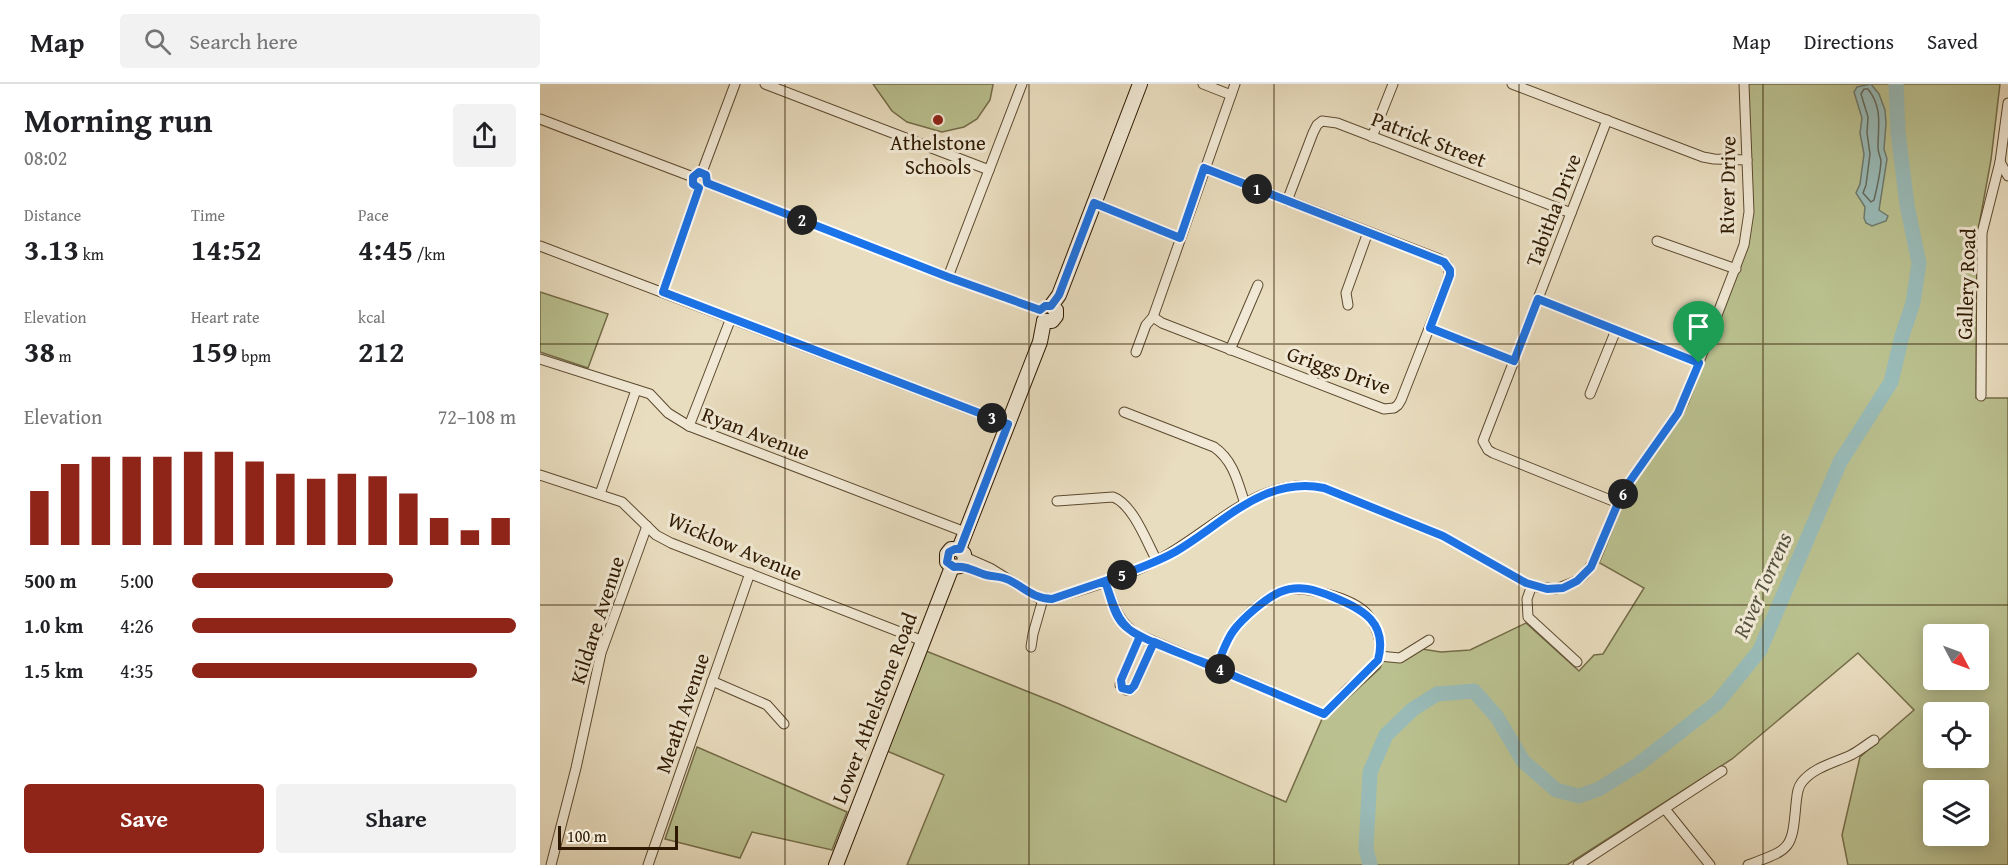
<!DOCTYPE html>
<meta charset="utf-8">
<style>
body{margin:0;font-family:"Gentium Book Plus",serif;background:#f2f2f2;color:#202124;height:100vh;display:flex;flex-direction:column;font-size:22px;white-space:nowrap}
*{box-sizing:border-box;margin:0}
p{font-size:20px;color:#757577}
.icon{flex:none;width:33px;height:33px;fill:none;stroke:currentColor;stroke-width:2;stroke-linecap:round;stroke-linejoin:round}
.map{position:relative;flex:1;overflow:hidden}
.details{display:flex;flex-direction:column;background:#fff;width:540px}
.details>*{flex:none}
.needle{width:39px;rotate:131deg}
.controls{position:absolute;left:1383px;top:540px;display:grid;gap:12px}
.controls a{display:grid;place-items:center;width:66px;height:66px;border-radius:6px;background:#fff;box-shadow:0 3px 15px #0003;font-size:30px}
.scale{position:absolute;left:18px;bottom:15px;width:120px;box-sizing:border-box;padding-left:6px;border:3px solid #2e1900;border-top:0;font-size:16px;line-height:21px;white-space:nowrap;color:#2e1900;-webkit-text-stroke:4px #f1e9d5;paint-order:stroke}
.pin{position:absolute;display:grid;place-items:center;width:51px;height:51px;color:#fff;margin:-62px -26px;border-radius:50% 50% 50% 0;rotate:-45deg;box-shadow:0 0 6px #0007}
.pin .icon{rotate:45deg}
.km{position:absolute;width:30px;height:30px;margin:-15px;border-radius:50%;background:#222;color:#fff;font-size:16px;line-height:30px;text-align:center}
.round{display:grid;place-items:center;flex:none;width:63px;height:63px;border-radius:6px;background:#f2f2f2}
.headline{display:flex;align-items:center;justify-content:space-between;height:102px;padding:0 24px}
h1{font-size:33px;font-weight:800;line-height:45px}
.metrics{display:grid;grid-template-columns:repeat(3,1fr);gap:9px;height:102px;padding:6px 24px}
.metrics div{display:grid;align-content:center}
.metrics b{font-size:30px;font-weight:800}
.metrics small{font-size:16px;font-weight:400}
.metrics p{font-size:16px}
.chart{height:168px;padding:12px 24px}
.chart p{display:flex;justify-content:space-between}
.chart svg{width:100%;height:108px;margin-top:6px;stroke:#8f2418;stroke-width:6}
.action{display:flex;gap:12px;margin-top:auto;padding:12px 24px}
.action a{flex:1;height:69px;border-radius:6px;background:#8f2418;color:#fff;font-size:24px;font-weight:800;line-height:69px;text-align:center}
.action a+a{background:#f2f2f2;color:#202124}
ul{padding:0 24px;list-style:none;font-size:20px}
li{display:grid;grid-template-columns:96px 72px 1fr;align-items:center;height:45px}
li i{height:15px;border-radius:8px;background:#8f2418}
header{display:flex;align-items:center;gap:36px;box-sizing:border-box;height:84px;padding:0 30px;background:#fff;border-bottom:2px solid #e0e0e0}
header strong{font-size:28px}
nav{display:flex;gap:33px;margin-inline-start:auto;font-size:21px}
.search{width:420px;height:54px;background:#f2f2f2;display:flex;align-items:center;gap:15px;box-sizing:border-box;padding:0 21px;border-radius:6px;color:#757577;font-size:22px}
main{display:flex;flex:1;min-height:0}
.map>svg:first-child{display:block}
.green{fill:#bac08f;stroke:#746c48;stroke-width:1.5;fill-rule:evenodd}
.water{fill:#99bbb8;stroke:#6e7a6e;stroke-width:1.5}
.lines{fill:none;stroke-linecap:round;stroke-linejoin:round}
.shore{stroke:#646a5c;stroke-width:1.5}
.river{stroke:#99bbb8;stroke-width:15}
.street-casing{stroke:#5d4a30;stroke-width:11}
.secondary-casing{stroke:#2e1900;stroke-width:16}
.street{stroke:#f1e9d5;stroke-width:9}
.secondary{stroke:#f1e9d5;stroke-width:14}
.route-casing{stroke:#fff;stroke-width:12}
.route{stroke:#1a73e8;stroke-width:8}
.grid{fill:none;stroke:#2e1900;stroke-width:1.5;stroke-opacity:0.55}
.poi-dot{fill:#8f2418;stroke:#f1e9d5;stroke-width:2}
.labels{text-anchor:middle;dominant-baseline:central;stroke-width:6;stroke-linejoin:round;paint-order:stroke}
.street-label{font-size:21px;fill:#2e1900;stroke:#f1e9d5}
.poi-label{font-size:21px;fill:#2e1900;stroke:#f1e9d5}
.water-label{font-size:22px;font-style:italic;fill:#535240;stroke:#f1e9d5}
</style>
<header>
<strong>Map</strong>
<div class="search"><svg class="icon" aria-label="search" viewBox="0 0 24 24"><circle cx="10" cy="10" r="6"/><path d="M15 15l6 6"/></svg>Search here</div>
<nav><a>Map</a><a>Directions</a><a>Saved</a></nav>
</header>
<main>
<section class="details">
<div class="headline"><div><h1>Morning run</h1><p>08:02</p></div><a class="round"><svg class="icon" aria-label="share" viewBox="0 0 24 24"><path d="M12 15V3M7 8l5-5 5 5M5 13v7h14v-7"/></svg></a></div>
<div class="metrics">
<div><p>Distance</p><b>3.13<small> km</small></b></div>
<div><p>Time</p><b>14:52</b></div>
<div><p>Pace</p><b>4:45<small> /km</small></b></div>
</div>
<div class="metrics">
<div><p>Elevation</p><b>38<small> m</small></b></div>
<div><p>Heart rate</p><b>159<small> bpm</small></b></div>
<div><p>kcal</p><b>212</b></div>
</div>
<div class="chart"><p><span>Elevation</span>72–108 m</p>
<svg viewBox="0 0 160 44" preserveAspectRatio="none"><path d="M5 44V22M15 44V11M25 44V8M35 44V8M45 44V8M55 44V6M65 44V6M75 44V10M85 44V15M95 44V17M105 44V15M115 44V16M125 44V23M135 44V33M145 44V38M155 44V33"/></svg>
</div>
<ul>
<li><b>500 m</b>5:00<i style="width:62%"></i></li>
<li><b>1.0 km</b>4:26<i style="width:100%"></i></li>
<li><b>1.5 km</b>4:35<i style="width:88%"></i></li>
</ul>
<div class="action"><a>Save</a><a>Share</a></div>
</section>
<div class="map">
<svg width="1468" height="781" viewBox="0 0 1468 781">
<rect width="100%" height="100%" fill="#e9ddbf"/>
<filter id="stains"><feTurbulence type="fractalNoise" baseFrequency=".00333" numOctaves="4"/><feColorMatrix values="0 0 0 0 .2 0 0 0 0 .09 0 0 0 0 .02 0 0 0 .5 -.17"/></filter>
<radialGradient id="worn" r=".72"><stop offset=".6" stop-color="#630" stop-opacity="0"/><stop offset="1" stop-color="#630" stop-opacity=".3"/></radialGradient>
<!-- green -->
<g class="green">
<polygon points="333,0 453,0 453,1 450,16 437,35 424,43 402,48 367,38 352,27"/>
<path d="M1208,0H1460L1451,76L1437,152L1436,314H1468V781H1308L1302,751L1320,673L1374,626L1318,569L1192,675L1027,781H367L404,691L347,667L386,567L519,620L746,718L782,635L791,630L840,584L843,577C860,578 870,575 882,565L901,568L930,566L986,539L1039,587L1054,571L1063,570L1104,504L1058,478L1082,421L1095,397L1141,332L1207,165ZM1394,550H1438V596H1394ZM1394,628H1438V674H1394ZM1394,706H1438V752H1394Z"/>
<polygon points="0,208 68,230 48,284 0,268"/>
<polygon points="157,663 307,728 292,766 212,748 200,774 125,755"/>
</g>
<!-- water -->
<polygon class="water" points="1331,0 1339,10 1345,26 1346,39 1344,65 1347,75 1339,126 1348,132 1346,137 1332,142 1326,139 1324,134 1325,123 1316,109 1320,100 1324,70 1320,49 1322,34 1314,8 1317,3"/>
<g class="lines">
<!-- shore -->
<path class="shore" d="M1324,5H1328C1343,24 1338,42 1338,64C1338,69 1341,73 1341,78C1340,90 1337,104 1334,116L1331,118L1323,109L1326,101L1330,70L1327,49L1328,33L1321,10Z"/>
<!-- river -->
<polyline class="river" points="830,781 826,765 830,688 846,651 873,625 897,610 934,607 957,633 983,677 1016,706 1039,712 1059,705 1099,680 1177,619 1220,566 1300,378 1351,298 1362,252 1373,219 1379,179 1367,121 1358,48 1356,0"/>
<defs>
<g id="street">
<polyline points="225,0 449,86"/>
<polyline points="663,0 691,11"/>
<polyline points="972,0 1163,73 1174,75 1207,76"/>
<polyline points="0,35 153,93"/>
<polyline points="1067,36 943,357 948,366 953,369 1078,419"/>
<polyline points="832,53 853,0"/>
<polyline points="1460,78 1468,92"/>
<polyline points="162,88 195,0"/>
<polyline points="167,99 408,193 500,226"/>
<polyline points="747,117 773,49 777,41 782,37 797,39 1031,129"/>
<polyline points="554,119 640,154"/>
<polyline points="1117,157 1196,185"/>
<polyline points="0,162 468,340"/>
<polyline points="408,193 482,0"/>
<polyline points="123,208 159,104"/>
<polyline points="998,215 1159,279"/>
<polyline points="808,221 806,209 828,148"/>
<polyline points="613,233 622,239 844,325 854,324 858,321 861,316 910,191 907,181 899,175 664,84"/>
<polyline points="890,244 974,277"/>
<polyline points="690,266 718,201"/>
<polyline points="596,268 606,241 613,233 695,0"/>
<polyline points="0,275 110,310 128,329 149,342 425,448"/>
<polyline points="1050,310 1076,246"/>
<polyline points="1441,312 1442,149 1460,78 1468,19"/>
<path d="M584,328L674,363C694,377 698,399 705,420"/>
<polyline points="149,342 191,234"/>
<polyline points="0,391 82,418 116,451 131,459 383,557"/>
<polyline points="60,410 96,306"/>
<path d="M517,417L573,413C593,420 607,459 617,477"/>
<path d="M425,473L450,484L497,513L512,515C547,504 584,494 616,477C669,451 719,389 784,404L903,452L986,499L998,503L1016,505L1037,497L1045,490L1056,474L1078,419L1090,397L1138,329L1144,317L1204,161L1209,128L1204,0"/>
<polyline points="421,482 447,491 460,492"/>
<path d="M565,497C573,518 577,538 597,550L784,630C793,623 799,614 807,606C817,595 835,587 839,572L860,574L889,556"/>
<polyline points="992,501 987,515 988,533 1037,578"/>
<polyline points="600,552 581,596 580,601 586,606 590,606 594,602 614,558"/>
<polyline points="491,563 493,550 503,515"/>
<path d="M676,583C682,571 686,556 694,546C704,532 724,515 740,508C760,499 812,514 826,529C836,540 843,558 839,572"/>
<polyline points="172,597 227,621 244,640"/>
<polyline points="1125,725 1170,781"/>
<polyline points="11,781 36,684 61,569 107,442"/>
<polyline points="108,781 210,489"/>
<polyline points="1038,781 1182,687"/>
<path d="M1208,781C1251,765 1252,766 1256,720C1257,712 1257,704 1262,698C1274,683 1294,679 1311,671C1319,667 1326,661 1334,656"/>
</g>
<g id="secondary">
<polyline points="511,222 519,211 600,0"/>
<polyline points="504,237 512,237 516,232 516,226 511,222"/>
<polyline points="419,465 500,258 504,237"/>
<polyline points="412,483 421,482 425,477 424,470 419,465"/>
<polyline points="412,483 407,478 407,470 411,465 419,465"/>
<polyline points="296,781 412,483"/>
</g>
</defs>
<!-- street casing -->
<use href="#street" class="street-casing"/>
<!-- secondary casing -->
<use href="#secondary" class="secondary-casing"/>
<!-- street -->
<use href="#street" class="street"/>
<!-- secondary -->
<use href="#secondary" class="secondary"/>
</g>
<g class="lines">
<defs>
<path id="route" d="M1159,279L998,215L974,277L890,244L910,191V186L904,178L664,84L640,154L554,119L519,211L511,222H505L500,226L408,193L167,99L166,91L159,88L153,93V100L159,104L123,208L468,340L420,465H415L409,468L407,478L414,483C426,481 435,488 446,491C455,493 461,492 469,496C485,504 494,515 512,515L565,497C573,519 577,542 600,552L581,596L582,604L590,606L594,602L614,558L784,630L838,576C848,539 823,525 793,513C776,506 759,500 740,508C726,514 703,534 694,546C686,556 682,571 676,583C656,575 596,555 583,540C573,530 570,510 565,497C588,488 611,481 633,469C681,442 723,391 784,404L903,452L986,499L1007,505L1023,504L1037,497L1051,483L1078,419L1090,397L1138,329L1159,279"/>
</defs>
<!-- route casing -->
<use href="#route" class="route-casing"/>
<!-- route -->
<use href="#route" class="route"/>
</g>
<!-- grid -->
<path class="grid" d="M245,0V781M489,0V781M734,0V781M979,0V781M1223,0V781M0,260H1468M0,521H1468"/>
<!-- markers -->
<circle class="poi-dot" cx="398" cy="36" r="6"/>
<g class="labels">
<!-- street labels -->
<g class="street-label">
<text transform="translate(889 55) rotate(21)">Patrick Street</text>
<text transform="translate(1187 101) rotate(-89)">River Drive</text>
<text transform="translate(1013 126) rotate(-69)">Tabitha Drive</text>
<text transform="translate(1426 200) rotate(-88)">Gallery Road</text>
<text transform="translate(799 286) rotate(19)">Griggs Drive</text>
<text transform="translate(216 349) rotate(21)">Ryan Avenue</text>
<text transform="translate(195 462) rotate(23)">Wicklow Avenue</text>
<text transform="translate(57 536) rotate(-72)">Kildare Avenue</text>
<text transform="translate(334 624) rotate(-69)">Lower Athelstone Road</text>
<text transform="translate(142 629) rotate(-71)">Meath Avenue</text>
</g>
<!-- poi labels -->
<g class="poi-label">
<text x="398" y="58">Athelstone<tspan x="398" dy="24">Schools</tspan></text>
</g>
<!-- water labels -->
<g class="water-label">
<text transform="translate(1222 501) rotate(-66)">River Torrens</text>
</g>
</g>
<rect width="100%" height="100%" filter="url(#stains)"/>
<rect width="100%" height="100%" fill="url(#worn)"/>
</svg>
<div class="controls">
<a><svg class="needle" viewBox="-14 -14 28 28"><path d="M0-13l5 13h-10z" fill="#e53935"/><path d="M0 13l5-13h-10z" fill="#757577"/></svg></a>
<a><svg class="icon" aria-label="locate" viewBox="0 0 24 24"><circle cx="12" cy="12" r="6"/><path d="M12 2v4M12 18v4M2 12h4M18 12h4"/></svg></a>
<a><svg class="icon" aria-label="layers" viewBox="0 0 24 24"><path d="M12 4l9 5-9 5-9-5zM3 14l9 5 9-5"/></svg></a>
</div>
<div class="scale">100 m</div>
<div class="pin" style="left:1159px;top:279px;background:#1e9e55"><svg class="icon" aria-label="arrive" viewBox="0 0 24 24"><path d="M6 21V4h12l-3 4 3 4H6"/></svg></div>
<b class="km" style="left:717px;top:105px">1</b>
<b class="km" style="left:262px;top:136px">2</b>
<b class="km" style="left:452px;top:334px">3</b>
<b class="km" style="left:680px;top:585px">4</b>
<b class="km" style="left:582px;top:491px">5</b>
<b class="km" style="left:1083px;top:410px">6</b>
</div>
</main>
